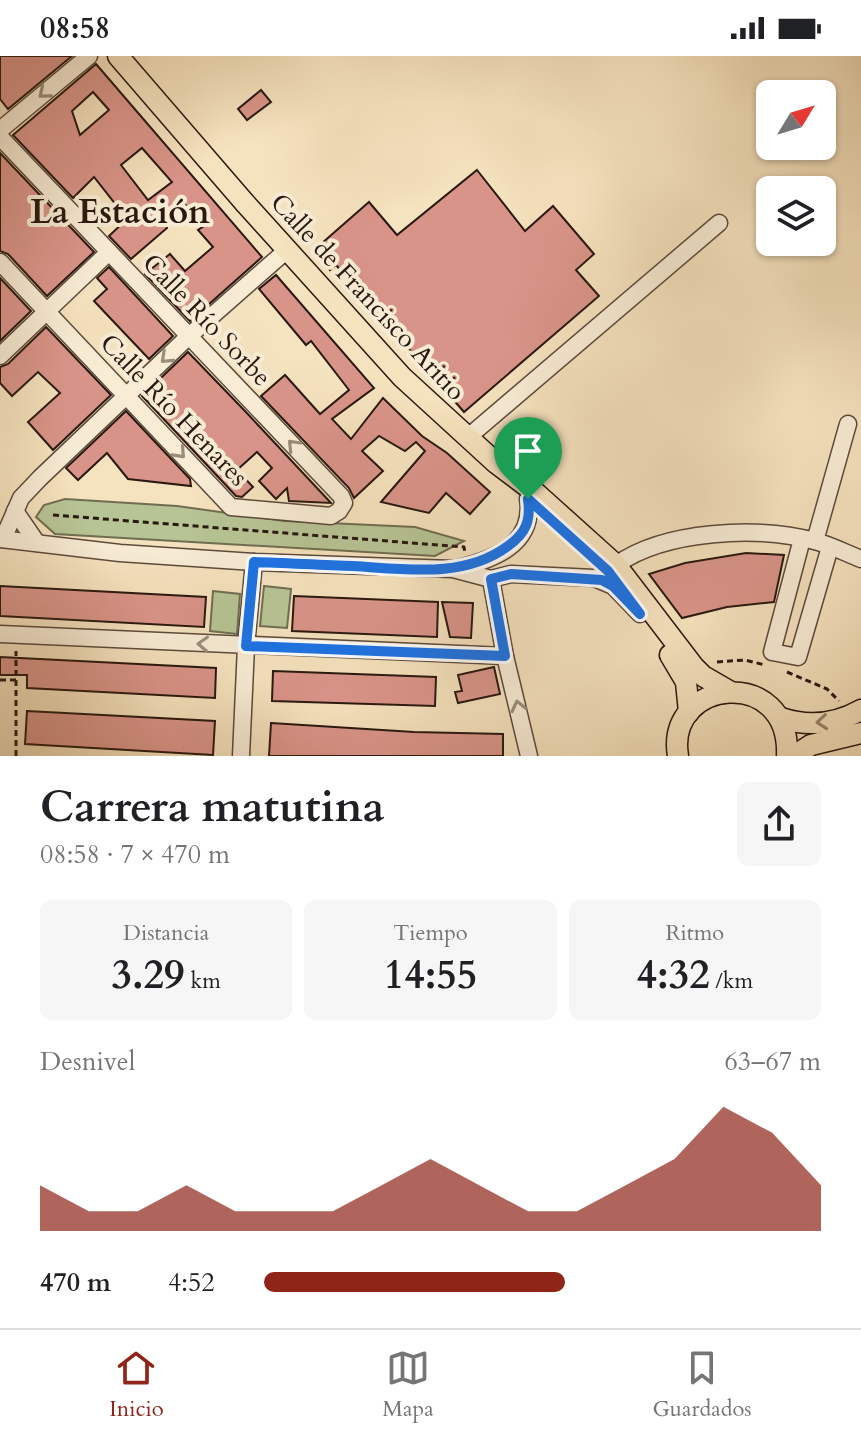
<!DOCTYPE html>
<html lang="es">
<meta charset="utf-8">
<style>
body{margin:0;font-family:Cardo,serif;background:#f6f6f6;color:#202124;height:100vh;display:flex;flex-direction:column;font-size:30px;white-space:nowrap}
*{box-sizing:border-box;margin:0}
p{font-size:26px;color:#757577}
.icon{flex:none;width:44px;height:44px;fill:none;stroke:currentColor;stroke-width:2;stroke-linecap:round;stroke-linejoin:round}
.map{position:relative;height:700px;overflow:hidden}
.details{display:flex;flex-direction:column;background:#fff;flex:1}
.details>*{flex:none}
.needle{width:52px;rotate:52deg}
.fabs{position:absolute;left:756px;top:24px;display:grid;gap:16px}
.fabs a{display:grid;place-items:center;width:80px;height:80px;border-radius:12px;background:#fff;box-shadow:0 2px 6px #0004;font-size:40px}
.pin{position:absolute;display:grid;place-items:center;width:68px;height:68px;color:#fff;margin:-82px -34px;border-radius:50% 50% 50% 0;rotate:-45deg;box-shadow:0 0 8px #0007}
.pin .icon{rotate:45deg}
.round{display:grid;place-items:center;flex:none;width:84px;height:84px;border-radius:12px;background:#f6f6f6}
.headline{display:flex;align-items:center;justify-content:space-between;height:136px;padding:0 40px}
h1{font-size:44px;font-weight:800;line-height:60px}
.figures{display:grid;grid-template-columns:repeat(3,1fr);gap:12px;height:136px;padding:8px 40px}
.figures div{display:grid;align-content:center;border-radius:12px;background:#f6f6f6;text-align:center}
.figures b{font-size:40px;font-weight:800}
.figures small{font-size:22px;font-weight:400}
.figures p{font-size:22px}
.chart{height:224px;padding:16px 40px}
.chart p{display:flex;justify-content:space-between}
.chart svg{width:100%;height:144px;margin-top:8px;fill:#8f2418;opacity:.7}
ul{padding:0 40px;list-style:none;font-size:26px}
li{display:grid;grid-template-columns:128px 96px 1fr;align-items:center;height:60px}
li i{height:20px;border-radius:10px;background:#8f2418}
.status{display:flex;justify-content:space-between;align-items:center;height:56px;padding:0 40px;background:#fff;direction:ltr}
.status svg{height:22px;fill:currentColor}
.menu{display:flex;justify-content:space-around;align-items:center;height:112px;border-top:2px solid #e0e0e0;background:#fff;font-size:22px;color:#757577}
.menu a{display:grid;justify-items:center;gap:4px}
.menu .current{color:#8f2418}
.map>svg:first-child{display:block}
.green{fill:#b7c495;stroke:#706e52;stroke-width:2}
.building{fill:#d99489;stroke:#291810;stroke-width:2;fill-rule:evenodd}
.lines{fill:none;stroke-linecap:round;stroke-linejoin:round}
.minor-casing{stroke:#5c4a3c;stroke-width:19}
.major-casing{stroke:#291810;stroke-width:23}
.path{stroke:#291810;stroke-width:3;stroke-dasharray:6 4;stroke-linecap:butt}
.minor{stroke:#f8ecd5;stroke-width:16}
.major{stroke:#f5e2be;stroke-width:20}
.oneway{stroke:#9b8d7c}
.oneway2{stroke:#998770}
.route-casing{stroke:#fff;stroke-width:16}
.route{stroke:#1a73e8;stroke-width:10}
.labels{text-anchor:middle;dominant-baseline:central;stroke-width:8;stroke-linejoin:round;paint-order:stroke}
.street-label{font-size:26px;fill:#291810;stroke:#f8ecd5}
.district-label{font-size:34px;font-weight:bold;fill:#291810;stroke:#f8ecd5}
</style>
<div class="status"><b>08:58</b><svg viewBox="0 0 49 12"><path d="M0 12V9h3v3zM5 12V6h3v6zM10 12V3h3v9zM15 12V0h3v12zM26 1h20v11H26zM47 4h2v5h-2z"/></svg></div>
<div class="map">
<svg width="861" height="700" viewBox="0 0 861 700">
<rect width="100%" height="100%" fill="#f5e2be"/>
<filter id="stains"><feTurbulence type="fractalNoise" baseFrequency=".0025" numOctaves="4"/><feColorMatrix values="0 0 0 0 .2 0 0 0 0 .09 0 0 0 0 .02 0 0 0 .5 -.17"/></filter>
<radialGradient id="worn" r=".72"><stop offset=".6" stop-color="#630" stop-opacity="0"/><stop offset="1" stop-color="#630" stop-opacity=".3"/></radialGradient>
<!-- green -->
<g class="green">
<polygon points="65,443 177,450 285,465 415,471 464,485 435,500 55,478 36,461 44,449"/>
<polygon points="264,530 291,533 287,572 260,570"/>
<polygon points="213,535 240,538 237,578 210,575"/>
</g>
<!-- building -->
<g class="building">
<polygon points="0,0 72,0 8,53 0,43"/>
<path d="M96,8L262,201L190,265L145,218L170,198L185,215L213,191L198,174L204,170L182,145L163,162L167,172L131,203L109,180L127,163L94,121L73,142L13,79ZM93,36L109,54L80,79L72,55ZM142,92L172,126L148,144L121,109Z"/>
<polygon points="261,34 271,46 247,64 238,53"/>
<polygon points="0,97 94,196 47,240 8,198 0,195"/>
<polygon points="477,114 525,175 553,150 594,198 576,214 599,240 464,356 336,209 330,214 314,194 369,146 397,179"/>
<polygon points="109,211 173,280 149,303 94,245 107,233 97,222"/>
<polygon points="276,219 374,332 332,363 351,383 383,342 422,380 447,397 490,436 470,458 446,437 429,457 381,446 425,395 416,386 405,395 379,380 362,395 383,415 354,442 349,432 261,340 285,319 320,358 349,334 311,285 306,289 259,233"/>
<polygon points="0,222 31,255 0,285"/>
<polygon points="46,271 111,339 53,394 28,366 60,337 38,316 12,340 0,327 0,311 8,308"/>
<polygon points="188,296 244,354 331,447 289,445 287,432 276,443 259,425 272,412 257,396 237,414 253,431 242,441 236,440 142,340"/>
<polygon points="126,355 190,423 191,430 128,423 107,397 78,424 66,412"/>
<polygon points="746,497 784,499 774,546 727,551 682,562 649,518 685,507"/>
<polygon points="0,530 206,541 204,571 0,560"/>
<polygon points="294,540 438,546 437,581 292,575"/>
<polygon points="442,546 473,547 471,582 450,581"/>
<polygon points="0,601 216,612 215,642 27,632 27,619 0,619"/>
<polygon points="494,611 500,638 458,647 455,636 462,635 458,619"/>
<polygon points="273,615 436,621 435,650 272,645"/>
<polygon points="27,655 215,665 213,699 25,688"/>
<polygon points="271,667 414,676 503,678 503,700 269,700"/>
</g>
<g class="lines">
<defs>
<g id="minor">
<polyline points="0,74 89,0"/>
<polyline points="0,81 341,440 344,447 339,455 331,460 231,451 0,206"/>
<polyline points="0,300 109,196"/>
<polyline points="467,382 719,167"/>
<polyline points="15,455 37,487"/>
<polyline points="0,483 120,497 254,506 453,513 491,523 511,518 594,522 613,530 640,558"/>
<polyline points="3,483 21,442 40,422 189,280 287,194"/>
<polyline points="802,483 772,596 798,601 830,491"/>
<polyline points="815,485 848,368"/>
<path d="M616,509C665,474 758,470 815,485C830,489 846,497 861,503"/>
<path d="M455,513C493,504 535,489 528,443"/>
<polyline points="491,523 505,600 529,700"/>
<polyline points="0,578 505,600"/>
<polyline points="241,700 246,590 254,506"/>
</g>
<g id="major">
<polyline points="118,0 244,146 402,321 496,407 537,438 616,509 694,611 703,620 729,635"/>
<polyline points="670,599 686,626 689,656"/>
<path d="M781,662C808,671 836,668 861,654"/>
<path d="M678,700C665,622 791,609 787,700"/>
<polyline points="794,700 811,689 861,677"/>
</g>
</defs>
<!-- minor casing -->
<use href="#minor" class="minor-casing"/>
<!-- major casing -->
<use href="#major" class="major-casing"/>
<!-- path -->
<g class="path">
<polyline points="53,459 464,491 465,497"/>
<polyline points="717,606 745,604 765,609"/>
<polyline points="787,616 827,633 839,645"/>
<polyline points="0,624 16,624"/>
<polyline points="16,700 16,595"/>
</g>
<!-- minor -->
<use href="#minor" class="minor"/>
<!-- major -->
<use href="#major" class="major"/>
</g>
<!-- one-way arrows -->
<defs><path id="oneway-chevron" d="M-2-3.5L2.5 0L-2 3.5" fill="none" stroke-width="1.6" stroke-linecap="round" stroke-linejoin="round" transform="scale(2)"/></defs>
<g class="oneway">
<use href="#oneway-chevron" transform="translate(44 37) rotate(140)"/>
<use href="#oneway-chevron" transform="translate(166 302) rotate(137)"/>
<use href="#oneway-chevron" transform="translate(293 389) rotate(-134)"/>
<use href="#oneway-chevron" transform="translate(180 397) rotate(47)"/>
<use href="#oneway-chevron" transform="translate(203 588) rotate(-177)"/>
<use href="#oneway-chevron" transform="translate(518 650) rotate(-103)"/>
</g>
<use class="oneway2" href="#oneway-chevron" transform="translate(822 666) rotate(175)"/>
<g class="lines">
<defs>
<path id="route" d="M528,443L608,515L640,558L613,530L602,524L511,518L491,523L505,600L246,590L254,506C287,507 320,509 353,510C405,513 464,523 508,490C526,477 531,465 528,443Z"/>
</defs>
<!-- route casing -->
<use href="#route" class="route-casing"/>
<!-- route -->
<use href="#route" class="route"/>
</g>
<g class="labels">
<!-- street labels -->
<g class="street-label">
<text transform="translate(368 241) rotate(47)">Calle de Francisco Aritio</text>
<text transform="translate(207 264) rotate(46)">Calle Río Sorbe</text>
<text transform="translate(174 354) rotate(46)">Calle Río Henares</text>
</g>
<!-- district labels -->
<g class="district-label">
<text x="120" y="156">La Estación</text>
</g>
</g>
<rect width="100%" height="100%" filter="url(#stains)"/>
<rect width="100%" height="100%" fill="url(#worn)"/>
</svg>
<div class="fabs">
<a><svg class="needle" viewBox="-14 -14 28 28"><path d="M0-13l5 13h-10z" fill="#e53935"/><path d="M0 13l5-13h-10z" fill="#757577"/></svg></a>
<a><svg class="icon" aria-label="layers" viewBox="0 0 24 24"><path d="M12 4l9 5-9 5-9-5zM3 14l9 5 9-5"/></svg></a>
</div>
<div class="pin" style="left:528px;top:443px;background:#1e9e55"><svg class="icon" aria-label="arrive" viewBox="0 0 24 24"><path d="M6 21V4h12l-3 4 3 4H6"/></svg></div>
</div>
<section class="details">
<div class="headline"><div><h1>Carrera matutina</h1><p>08:58 · 7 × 470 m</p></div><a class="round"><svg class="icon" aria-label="share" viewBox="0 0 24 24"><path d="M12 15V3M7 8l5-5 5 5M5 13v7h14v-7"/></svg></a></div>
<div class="figures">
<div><p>Distancia</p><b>3.29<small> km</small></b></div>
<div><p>Tiempo</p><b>14:55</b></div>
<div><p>Ritmo</p><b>4:32<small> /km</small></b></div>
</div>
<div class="chart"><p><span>Desnivel</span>63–67 m</p>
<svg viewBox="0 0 160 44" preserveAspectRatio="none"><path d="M0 44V30L10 38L20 38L30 30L40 38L50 38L60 38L70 30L80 22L90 30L100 38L110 38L120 30L130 22L140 6L150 14L160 30V44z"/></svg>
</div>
<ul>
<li><b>470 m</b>4:52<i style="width:54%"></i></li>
</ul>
</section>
<nav class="menu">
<a class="current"><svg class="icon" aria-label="home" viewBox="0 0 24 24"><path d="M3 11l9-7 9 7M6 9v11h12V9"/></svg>Inicio</a>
<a><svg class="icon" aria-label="map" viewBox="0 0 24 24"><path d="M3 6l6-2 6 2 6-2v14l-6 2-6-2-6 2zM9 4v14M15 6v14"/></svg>Mapa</a>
<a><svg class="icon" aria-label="saved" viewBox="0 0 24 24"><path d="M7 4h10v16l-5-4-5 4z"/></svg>Guardados</a>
</nav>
